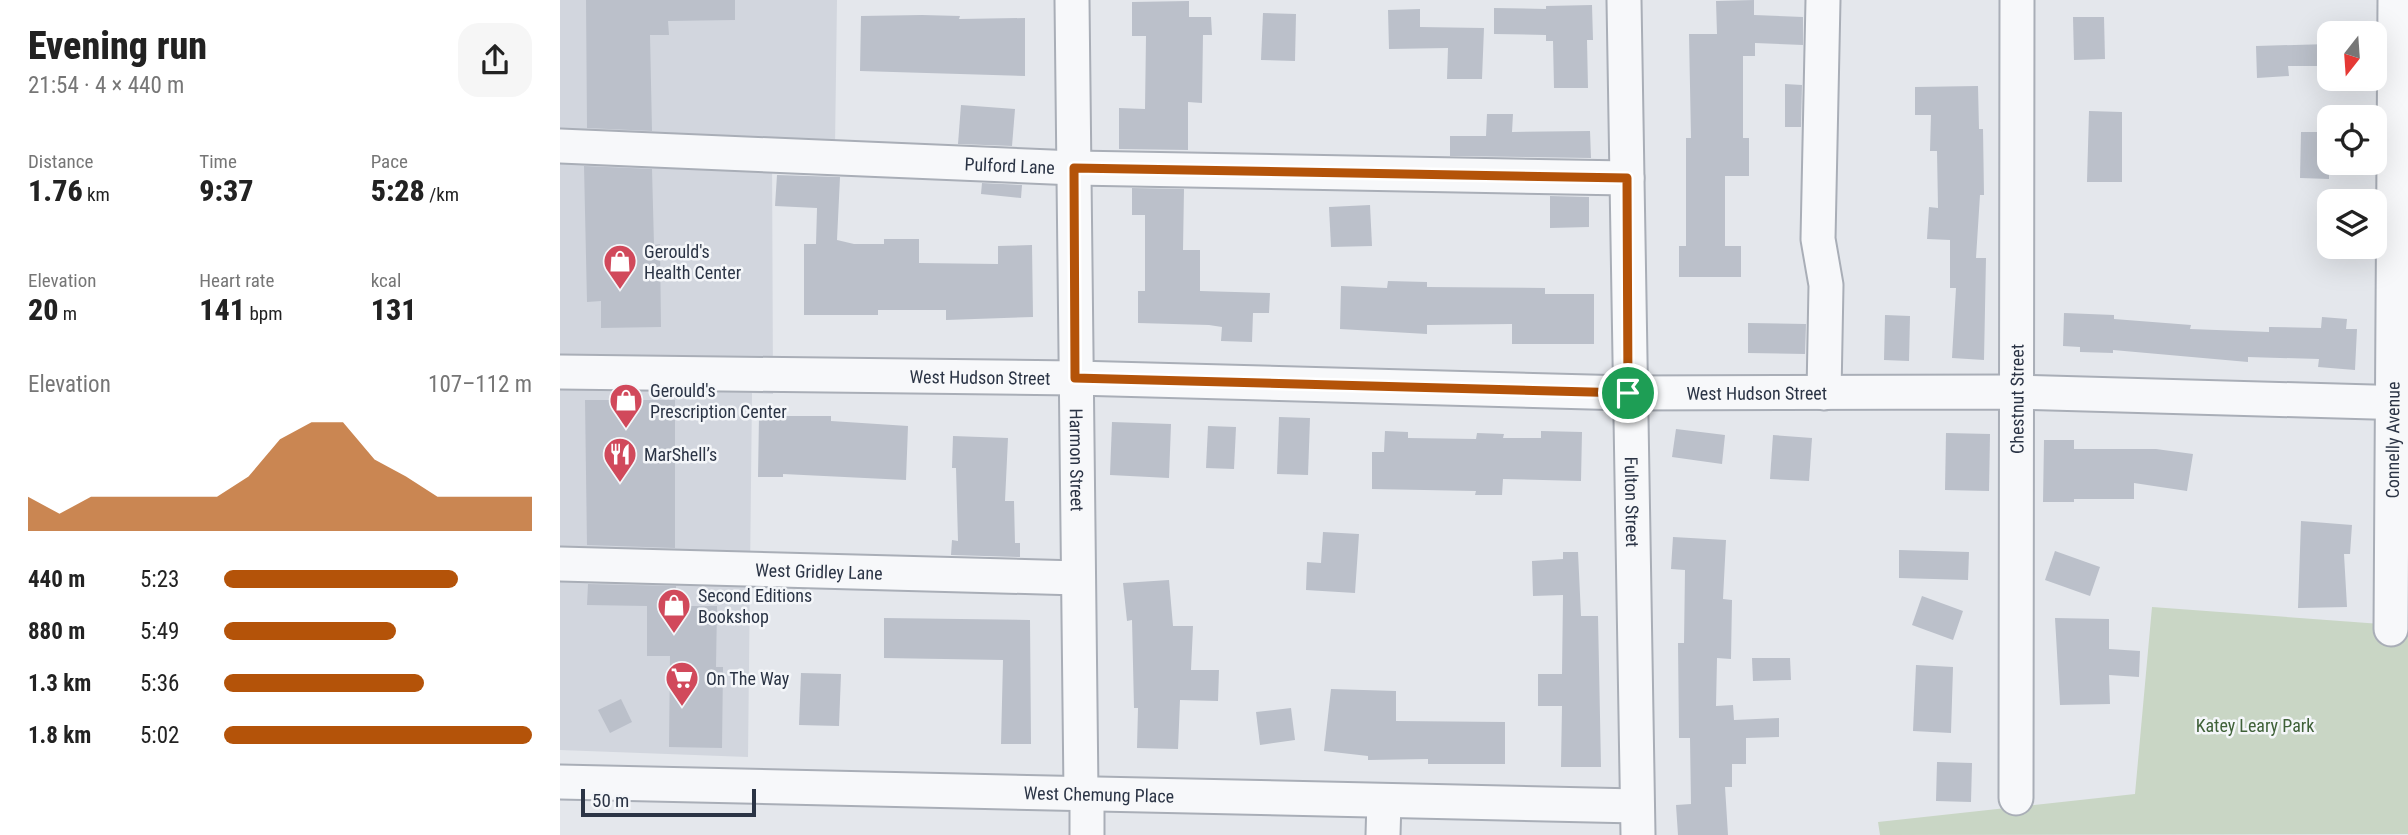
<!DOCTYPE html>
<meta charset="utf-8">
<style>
body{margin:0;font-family:"Roboto Condensed",sans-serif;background:#f6f6f6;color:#222;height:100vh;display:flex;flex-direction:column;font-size:26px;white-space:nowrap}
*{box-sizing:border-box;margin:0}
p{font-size:23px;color:#767676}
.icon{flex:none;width:38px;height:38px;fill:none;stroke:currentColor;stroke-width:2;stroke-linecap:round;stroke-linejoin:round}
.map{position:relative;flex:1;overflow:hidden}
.panel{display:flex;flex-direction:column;background:#fff;width:560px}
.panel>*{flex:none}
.needle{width:46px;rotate:197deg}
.buttons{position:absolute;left:1757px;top:21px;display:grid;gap:14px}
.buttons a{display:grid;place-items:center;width:70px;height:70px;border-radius:14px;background:#fff;box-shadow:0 7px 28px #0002;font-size:35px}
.scale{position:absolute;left:21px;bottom:18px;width:175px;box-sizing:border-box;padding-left:7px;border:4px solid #2b3445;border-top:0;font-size:19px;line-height:24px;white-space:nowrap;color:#2b3445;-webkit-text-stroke:5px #f4f6f9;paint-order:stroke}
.pin{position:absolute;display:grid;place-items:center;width:60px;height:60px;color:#fff;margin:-30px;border:4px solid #fff;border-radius:50%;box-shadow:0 2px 7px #0007}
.round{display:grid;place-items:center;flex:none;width:74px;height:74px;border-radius:21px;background:#f6f6f6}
.head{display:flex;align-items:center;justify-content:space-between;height:119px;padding:0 28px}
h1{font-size:38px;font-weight:800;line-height:52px}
.metrics{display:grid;grid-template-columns:repeat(3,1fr);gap:10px;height:119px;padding:7px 28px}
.metrics div{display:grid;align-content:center}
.metrics b{font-size:30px;font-weight:800}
.metrics small{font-size:19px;font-weight:400}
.metrics p{font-size:19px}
.chart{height:196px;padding:14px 28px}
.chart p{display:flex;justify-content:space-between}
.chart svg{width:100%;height:126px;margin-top:7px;fill:#b45309;opacity:.7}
ul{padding:0 28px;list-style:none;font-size:23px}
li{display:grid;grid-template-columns:112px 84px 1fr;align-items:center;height:52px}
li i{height:18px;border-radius:9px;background:#b45309}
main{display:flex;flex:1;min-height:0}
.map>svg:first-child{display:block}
.built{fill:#d2d6de}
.green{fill:#c9d6c5}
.building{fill:#bbc0ca}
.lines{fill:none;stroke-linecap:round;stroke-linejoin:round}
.minor-casing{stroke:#a9aeb7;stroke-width:37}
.minor{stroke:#f7f8fa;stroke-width:33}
.route-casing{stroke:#fff;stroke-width:14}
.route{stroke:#b45309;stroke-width:9}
.labels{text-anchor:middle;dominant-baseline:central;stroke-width:5;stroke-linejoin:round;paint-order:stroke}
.street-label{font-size:18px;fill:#2b3445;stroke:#f4f6f9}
.poi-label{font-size:18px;fill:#2b3445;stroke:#f4f6f9;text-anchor:start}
.park-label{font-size:18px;fill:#3f6138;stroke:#f4f6f9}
</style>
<main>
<section class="panel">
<div class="head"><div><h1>Evening run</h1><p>21:54 · 4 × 440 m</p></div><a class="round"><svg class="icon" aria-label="share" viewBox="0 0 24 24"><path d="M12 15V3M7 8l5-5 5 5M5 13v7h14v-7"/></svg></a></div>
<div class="metrics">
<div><p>Distance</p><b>1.76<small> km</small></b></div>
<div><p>Time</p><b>9:37</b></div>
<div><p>Pace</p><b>5:28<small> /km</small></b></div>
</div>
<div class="metrics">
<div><p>Elevation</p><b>20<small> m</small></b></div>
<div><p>Heart rate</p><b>141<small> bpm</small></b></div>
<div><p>kcal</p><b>131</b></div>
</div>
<div class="chart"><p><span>Elevation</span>107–112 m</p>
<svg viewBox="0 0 160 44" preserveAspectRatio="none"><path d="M0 44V32L10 38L20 32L30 32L40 32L50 32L60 32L70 25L80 12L90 6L100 6L110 19L120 25L130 32L140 32L150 32L160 32V44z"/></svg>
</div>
<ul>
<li><b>440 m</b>5:23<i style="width:76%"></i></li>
<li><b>880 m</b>5:49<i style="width:56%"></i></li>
<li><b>1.3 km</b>5:36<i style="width:65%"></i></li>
<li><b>1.8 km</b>5:02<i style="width:100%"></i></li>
</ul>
</section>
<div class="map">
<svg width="1848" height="835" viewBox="0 0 1848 835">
<rect width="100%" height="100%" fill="#e4e7ec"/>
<!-- built -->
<polygon class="built" points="0,0 277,0 275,147 212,144 213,394 192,393 188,757 0,750"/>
<!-- green -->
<polygon class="green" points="1592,607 1848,626 1848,834 1320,835 1318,822 1575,794"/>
<!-- building -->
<g class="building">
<polygon points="26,0 175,0 175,20 108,21 109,35 90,35 92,131 27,128"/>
<polygon points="1194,0 1194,15 1243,17 1243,45 1195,43 1195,56 1183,56 1183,138 1189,138 1189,176 1165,176 1165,246 1181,246 1181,277 1119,277 1119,246 1126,246 1126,138 1131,138 1129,34 1157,34 1156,1"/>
<polygon points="629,1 629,17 651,17 652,35 643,35 642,103 628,102 628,150 559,149 559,108 585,109 586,36 572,36 572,2"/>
<polygon points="1032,5 1033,40 1027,40 1028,88 994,88 993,41 986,41 986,35 934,34 934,8 986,9 986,6"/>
<polygon points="860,9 860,27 924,28 922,79 887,79 888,48 829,49 828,10"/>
<polygon points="703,13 736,14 735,61 701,60"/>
<polygon points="362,15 400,16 399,19 465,18 465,76 300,71 301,16"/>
<polygon points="1513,17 1544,17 1545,59 1514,60"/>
<polygon points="1769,44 1769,66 1728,66 1729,76 1697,78 1696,46"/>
<polygon points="1225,84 1242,85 1241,127 1225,127"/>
<polygon points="1418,86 1419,129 1423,129 1424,195 1420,195 1416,258 1426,258 1424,360 1392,358 1396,288 1390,288 1390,240 1367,239 1369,207 1378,208 1377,151 1370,151 1371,115 1355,115 1355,87"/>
<polygon points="401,105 455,109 452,146 398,144"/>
<polygon points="1529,111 1562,112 1562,182 1527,182"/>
<polygon points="927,114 953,114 952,132 1030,131 1031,158 890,156 890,136 926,136"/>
<polygon points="1741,132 1769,132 1769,179 1740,178"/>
<polygon points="24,166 92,169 94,245 100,244 101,327 41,328 41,301 27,302"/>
<polygon points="217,175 280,177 277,240 294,244 324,244 324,239 359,239 359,263 438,264 438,246 472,245 473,317 386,320 386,310 318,310 318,315 244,315 244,244 256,244 257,208 215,206"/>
<polygon points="422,183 462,185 461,198 421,194"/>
<polygon points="572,188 624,189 623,250 640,250 640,291 710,293 709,313 693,313 692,342 661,341 662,327 649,325 578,323 578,291 585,291 585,215 572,215"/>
<polygon points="990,196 1029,197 1029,227 990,228"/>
<polygon points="810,205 812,246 771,247 769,207"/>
<polygon points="828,281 867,282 867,287 985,288 985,294 1034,294 1034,344 952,344 952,324 867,325 867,334 780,329 781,286 827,288"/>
<polygon points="1504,313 1554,315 1554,319 1631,325 1630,329 1709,332 1709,327 1761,328 1762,317 1787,319 1786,329 1797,329 1795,370 1758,367 1759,359 1688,357 1688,362 1553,350 1553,353 1520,352 1520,347 1503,346"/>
<polygon points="1325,315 1350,316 1349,361 1324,360"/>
<polygon points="1188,323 1246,324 1245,354 1188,353"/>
<polygon points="25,400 115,400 115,548 27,545"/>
<polygon points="199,416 271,416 271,421 348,426 346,480 223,474 223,477 198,477"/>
<polygon points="719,417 750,418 748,475 717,474"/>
<polygon points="552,422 611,424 609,478 550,475"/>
<polygon points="648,426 676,427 674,469 646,468"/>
<polygon points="1116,429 1165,435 1162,464 1112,457"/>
<polygon points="825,431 848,432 848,438 916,439 917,433 944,434 943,438 981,438 981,431 1022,432 1021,481 943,479 942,495 915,495 916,491 812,489 812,452 824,452"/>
<polygon points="1386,433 1430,434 1429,491 1385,490"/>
<polygon points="1213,435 1252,438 1249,481 1210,479"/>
<polygon points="393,436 448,438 445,501 454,501 455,543 460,543 460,557 391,555 392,540 398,541 396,468 392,468"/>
<polygon points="1484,440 1514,440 1514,449 1596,449 1633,454 1627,491 1574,483 1574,499 1514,499 1514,502 1483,502"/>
<polygon points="1741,521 1792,525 1790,554 1784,554 1787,607 1738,608"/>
<polygon points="763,532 799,534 795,593 746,590 747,562 761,563"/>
<polygon points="1113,537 1166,540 1163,599 1172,600 1171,659 1157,658 1156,706 1173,705 1174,720 1219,718 1219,737 1186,738 1186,764 1172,764 1172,787 1165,787 1168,835 1118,835 1116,805 1131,804 1130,738 1119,738 1118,643 1124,643 1125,570 1111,569"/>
<polygon points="1339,550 1409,552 1408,580 1339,578"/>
<polygon points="1495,551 1540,567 1530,596 1485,580"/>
<polygon points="1003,552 1018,552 1021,616 1038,616 1041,767 1001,767 1002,706 978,706 978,674 1002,674 1003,595 973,596 972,561 1003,559"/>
<polygon points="609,580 613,626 633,626 631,670 659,670 658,701 620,700 618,749 577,748 578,708 574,708 572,620 567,621 563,583"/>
<polygon points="28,584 116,586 116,606 157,606 156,667 163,667 162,748 109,747 110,656 87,656 87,606 27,605"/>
<polygon points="1362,596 1403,611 1393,640 1352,625"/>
<polygon points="324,618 470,620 471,744 441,744 443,660 324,658"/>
<polygon points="1495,618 1549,619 1549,649 1580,651 1579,677 1549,675 1550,704 1500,705"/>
<polygon points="1192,658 1230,658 1231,680 1193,681"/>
<polygon points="1356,665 1393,667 1391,733 1353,731"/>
<polygon points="241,673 281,674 279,726 239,725"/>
<polygon points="771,689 836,691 836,721 945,722 945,764 868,764 868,759 808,760 808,756 764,751"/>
<polygon points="61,699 72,722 50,733 38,710"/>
<polygon points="731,708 735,740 700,745 696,712"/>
<polygon points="1377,762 1412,763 1411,802 1376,801"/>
</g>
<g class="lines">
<defs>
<g id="minor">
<path id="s1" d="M512,0L521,793"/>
<path id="s2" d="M1064,0L1078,835"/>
<polyline points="1263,0 1258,239 1266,285 1264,393"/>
<path id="s3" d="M0,146L515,168L1067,178"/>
<path id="s4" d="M0,372L515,378L1068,393L1454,392L1848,403"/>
<path id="s5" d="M0,564L518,578"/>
<path id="s6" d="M1831,629L1835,0"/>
<path id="s7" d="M0,782L1077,806"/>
<path id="s8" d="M1456,798L1457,0"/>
<polyline points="527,835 527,793"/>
<polyline points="823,835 824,801"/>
</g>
</defs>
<!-- minor casing -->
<use href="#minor" class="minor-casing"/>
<!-- minor -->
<use href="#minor" class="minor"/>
</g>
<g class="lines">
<defs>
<polygon id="route" points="514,168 1067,178 1068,393 515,378"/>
</defs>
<!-- route casing -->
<use href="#route" class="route-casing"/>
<!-- route -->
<use href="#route" class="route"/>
</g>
<!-- icons -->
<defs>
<symbol id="shop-pin" viewBox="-11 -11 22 30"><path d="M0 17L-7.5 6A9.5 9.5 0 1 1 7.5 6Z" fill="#d1495b" stroke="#f4f6f9"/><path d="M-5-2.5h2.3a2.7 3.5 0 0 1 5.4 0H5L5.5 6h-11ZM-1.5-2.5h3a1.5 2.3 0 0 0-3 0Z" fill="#fff"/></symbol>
<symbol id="restaurant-pin" viewBox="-11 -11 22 30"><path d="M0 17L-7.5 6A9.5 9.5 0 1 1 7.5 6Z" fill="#d1495b" stroke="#f4f6f9"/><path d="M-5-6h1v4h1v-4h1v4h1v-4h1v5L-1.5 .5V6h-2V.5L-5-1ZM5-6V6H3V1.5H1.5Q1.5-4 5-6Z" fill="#fff"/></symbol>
<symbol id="supermarket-pin" viewBox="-11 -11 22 30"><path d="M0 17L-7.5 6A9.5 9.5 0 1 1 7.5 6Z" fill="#d1495b" stroke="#f4f6f9"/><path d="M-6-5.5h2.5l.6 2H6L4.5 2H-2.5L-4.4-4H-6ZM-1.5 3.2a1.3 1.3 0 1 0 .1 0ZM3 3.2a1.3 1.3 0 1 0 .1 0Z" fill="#fff"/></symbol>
</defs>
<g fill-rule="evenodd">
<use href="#shop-pin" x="41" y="242" width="38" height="52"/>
<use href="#shop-pin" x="47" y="381" width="38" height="52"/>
<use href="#restaurant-pin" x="41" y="435" width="38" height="52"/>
<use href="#shop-pin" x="95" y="586" width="38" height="52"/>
<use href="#supermarket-pin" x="103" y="659" width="38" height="52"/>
</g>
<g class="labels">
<!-- street labels -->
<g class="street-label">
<text stroke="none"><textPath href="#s3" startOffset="450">Pulford Lane</textPath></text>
<text stroke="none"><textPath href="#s4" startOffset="420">West Hudson Street</textPath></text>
<text stroke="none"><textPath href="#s4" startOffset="1197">West Hudson Street</textPath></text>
<text stroke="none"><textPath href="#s8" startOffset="399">Chestnut Street</textPath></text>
<text stroke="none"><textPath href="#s6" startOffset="189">Connelly Avenue</textPath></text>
<text stroke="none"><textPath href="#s1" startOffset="460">Harmon Street</textPath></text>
<text stroke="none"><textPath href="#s2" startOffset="502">Fulton Street</textPath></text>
<text stroke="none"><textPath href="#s5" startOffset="259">West Gridley Lane</textPath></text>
<text stroke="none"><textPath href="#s7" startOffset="539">West Chemung Place</textPath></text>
</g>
<!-- poi labels -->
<g class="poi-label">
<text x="84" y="251">Gerould's<tspan x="84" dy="21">Health Center</tspan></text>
<text x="90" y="390">Gerould's<tspan x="90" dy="21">Prescription Center</tspan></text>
<text x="84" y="454">MarShell’s</text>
<text x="138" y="595">Second Editions<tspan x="138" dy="21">Bookshop</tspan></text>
<text x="146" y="678">On The Way</text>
</g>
<!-- park labels -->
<g class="park-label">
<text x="1695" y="725">Katey Leary Park</text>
</g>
</g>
</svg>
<div class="buttons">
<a><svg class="needle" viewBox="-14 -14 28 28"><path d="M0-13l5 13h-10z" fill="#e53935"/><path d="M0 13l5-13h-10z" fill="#767676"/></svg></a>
<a><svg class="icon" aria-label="locate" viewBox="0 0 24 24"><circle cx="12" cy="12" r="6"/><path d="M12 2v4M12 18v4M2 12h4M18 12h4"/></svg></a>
<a><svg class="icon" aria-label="layers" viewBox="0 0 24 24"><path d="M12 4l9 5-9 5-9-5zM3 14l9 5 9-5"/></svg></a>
</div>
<div class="scale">50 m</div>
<div class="pin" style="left:1068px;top:393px;background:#1e9e55"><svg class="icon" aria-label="arrive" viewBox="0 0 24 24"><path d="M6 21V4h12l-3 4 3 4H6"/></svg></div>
</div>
</main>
